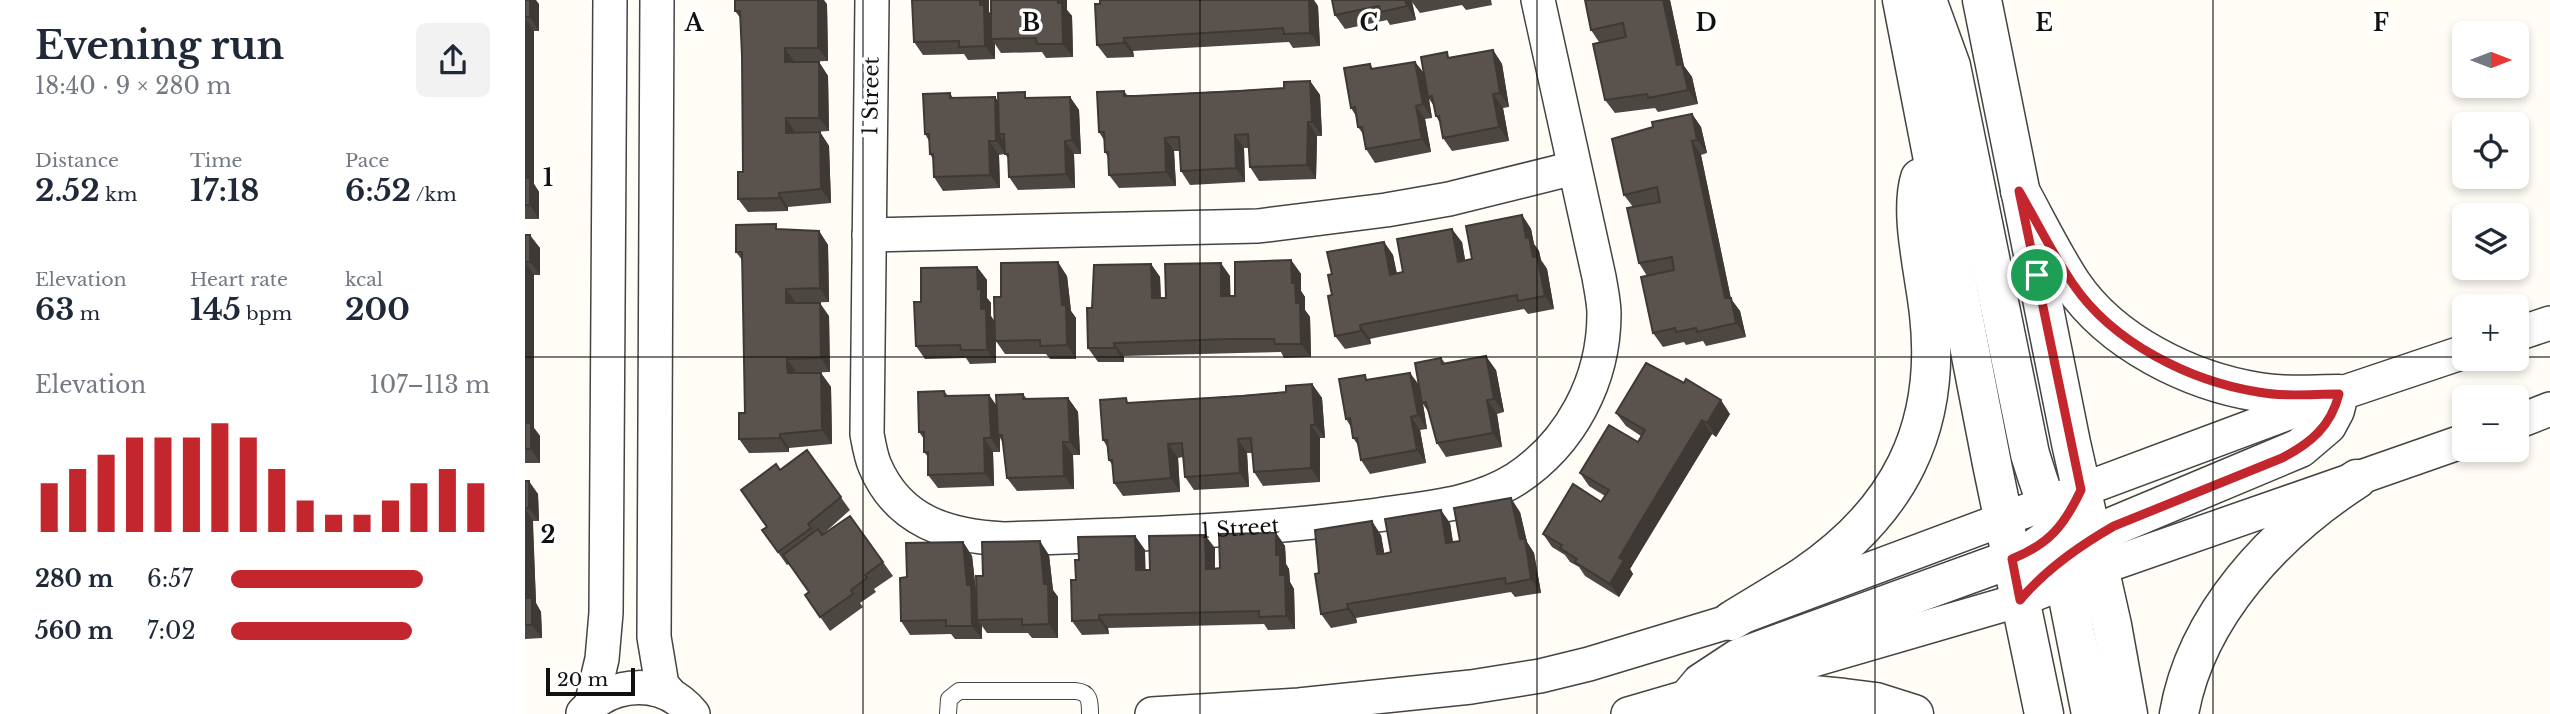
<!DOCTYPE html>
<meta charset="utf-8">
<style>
body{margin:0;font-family:"Libre Baskerville",serif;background:#f2f2f3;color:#1f2937;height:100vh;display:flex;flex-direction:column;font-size:26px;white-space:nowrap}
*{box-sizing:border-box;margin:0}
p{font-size:23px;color:#747a83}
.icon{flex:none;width:38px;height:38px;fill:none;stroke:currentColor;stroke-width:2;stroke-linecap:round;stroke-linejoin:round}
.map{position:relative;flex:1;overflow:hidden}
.panel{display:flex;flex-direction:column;background:#fff;width:525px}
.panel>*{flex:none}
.needle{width:46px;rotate:90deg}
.controls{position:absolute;left:1927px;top:21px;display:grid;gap:14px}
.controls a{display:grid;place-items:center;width:77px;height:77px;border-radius:10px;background:#fff;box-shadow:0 4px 10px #0003;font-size:35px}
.scale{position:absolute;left:21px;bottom:18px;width:89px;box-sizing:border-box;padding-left:7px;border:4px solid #111;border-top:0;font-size:19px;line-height:24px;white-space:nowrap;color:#111;-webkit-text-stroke:5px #fff;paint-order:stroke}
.pin{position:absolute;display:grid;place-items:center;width:60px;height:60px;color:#fff;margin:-30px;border:4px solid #fff;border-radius:50%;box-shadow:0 2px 7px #0007}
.round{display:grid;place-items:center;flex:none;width:74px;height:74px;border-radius:10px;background:#f2f2f3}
.head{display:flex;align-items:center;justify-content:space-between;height:119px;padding:0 35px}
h1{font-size:38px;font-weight:700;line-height:52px}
.figures{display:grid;grid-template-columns:repeat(3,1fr);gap:10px;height:119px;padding:7px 35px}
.figures div{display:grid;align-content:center}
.figures b{font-size:30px;font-weight:700}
.figures small{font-size:19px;font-weight:400}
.figures p{font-size:19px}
.chart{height:196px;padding:14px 35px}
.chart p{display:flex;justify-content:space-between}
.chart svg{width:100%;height:126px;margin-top:7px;stroke:#c4262e;stroke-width:6}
ul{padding:0 35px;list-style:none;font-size:23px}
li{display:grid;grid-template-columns:112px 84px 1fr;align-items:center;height:52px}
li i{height:18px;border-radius:9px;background:#c4262e}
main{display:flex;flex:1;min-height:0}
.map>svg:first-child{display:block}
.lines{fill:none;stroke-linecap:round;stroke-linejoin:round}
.service-casing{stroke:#444;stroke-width:18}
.minor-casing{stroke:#444;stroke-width:36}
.tertiary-casing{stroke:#444;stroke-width:41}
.service{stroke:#fff;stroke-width:16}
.minor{stroke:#fff;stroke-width:33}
.tertiary{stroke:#fff;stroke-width:38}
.wall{fill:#4d4742}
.shaded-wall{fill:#3f3936}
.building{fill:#5a524d;stroke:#3f3936;stroke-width:2}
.route-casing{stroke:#fff;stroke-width:14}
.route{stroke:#c4262e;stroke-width:9}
.grid{fill:none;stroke:#111;stroke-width:2;stroke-opacity:0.55}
.labels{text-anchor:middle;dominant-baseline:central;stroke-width:7;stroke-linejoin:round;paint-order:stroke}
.street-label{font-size:21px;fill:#111;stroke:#fff}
.grid-label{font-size:23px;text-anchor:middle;font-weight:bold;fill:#111;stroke:#fff;stroke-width:7;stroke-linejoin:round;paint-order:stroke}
</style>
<main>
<section class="panel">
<div class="head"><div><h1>Evening run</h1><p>18:40 · 9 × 280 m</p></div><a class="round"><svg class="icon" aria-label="share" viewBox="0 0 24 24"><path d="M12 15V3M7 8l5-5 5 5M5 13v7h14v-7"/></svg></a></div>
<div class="figures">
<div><p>Distance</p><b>2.52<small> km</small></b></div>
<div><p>Time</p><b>17:18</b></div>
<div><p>Pace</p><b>6:52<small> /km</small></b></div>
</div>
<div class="figures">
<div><p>Elevation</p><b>63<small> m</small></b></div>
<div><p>Heart rate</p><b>145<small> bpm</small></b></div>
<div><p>kcal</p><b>200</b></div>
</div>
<div class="chart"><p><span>Elevation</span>107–113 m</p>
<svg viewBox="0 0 160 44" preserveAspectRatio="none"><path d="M5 44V27M15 44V22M25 44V17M35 44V11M45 44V11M55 44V11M65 44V6M75 44V11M85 44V22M95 44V33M105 44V38M115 44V38M125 44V33M135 44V27M145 44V22M155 44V27"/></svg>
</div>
<ul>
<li><b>280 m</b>6:57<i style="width:74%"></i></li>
<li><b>560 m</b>7:02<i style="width:70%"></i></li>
</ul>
</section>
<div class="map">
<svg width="2025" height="714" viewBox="0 0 2025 714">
<rect width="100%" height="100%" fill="#fffdf5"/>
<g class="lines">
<defs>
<path id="service" d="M423,714L424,699L434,691H550C565,692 565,701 565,714"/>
<g id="minor">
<polyline points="132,0 129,637 137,685 145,694"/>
<path id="s1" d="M347,0L342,434C344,445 346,457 350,466C374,522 423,536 479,539C604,535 730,531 853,515C900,508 950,505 991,479C1046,443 1079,380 1079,314C1079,302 1076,289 1074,277L1013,0"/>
<polyline points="344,235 733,226 861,210 924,199 1049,168"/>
<polyline points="1992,334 2025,323"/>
<polyline points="1992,422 2025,409"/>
<polyline points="66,705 77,659 81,613 85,0"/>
<path d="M58,713C88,680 139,678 168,714"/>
<polyline points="627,714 774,705 946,687 1015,676 1064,664 1206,621 1814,394 1939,352"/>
<polyline points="1103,714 1495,600 1575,568 1939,441"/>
</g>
<g id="tertiary">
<polyline points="1377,0 1467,464 1519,714"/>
<path d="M1402,0L1426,66L1505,454C1517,492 1522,514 1549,544"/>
<polyline points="1457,0 1546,443 1587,625 1603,714"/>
<path d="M1495,191C1512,222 1528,255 1547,284C1587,343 1665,381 1733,392C1759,397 1787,394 1814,394L1810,410L1802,425L1775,448L1589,526C1554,545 1521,569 1495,600"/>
<polyline points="1526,540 1536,562 1566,714"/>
<path d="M1206,621C1230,606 1255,592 1279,576C1373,512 1417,429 1404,314C1400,275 1384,214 1395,178"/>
<path d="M1389,714L1351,702L1319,698L1288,695L1191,705L1166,695L1176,683L1214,658L1500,554C1530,538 1542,520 1556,490"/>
<path d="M1654,714C1671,615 1750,532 1832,479"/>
</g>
</defs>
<!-- service casing -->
<use href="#service" class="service-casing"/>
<!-- minor casing -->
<use href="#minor" class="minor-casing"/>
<!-- tertiary casing -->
<use href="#tertiary" class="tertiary-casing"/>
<!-- service -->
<use href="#service" class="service"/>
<!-- minor -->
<use href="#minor" class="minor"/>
<!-- tertiary -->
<use href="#tertiary" class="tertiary"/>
</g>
<!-- wall -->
<g class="wall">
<polygon points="0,0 14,4 14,31 9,31 8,75 9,184 14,192 14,219 0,219"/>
<polygon points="387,0 464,0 464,12 466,14 542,10 547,16 548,57 521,58 517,52 476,53 470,44 470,59 443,60 439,54 398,55 389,42"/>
<polygon points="807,0 966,0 967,5 941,10 937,5 895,13 887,2 891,20 865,25 862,20 820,29 810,15"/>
<polygon points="1060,0 1145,0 1159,66 1167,77 1173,104 1133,112 1130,108 1090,113 1080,100 1074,42 1066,30"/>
<polygon points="302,4 303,61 269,62 294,62 303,76 304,131 270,133 295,132 304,146 306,203 263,207 263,211 223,212 213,199 218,172 217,56 216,19 210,11"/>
<polygon points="575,4 793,6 795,46 768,48 764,42 608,51 609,57 582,58 572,45"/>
<polygon points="968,50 977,64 984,107 978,108 984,141 927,151 918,138 915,123 911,116 909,106 904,99 907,118 900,119 906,152 850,163 841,149 838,134 833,127 831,116 826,108 845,64 848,69 890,62 899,73 926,57"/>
<polygon points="785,81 795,95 797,136 792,136 791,179 734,181 725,167 724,148 719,148 720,182 665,185 656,171 654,151 649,151 651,186 594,188 584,175 583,157 580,152 579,140 574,132 599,91 603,96 759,88"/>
<polygon points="425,93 428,98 470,97 474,102 504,98 545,97 554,110 556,154 549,154 550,188 493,190 484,177 483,158 480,154 474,155 475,188 418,191 409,177 408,159 405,154 404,141 400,134"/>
<polygon points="1167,114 1176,127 1182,153 1176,155 1206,299 1215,311 1221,337 1181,346 1178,341 1161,345 1159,342 1138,347 1128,333 1122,276 1114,263 1108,207 1099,195"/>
<polygon points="997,215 1006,229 1009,244 1014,251 1016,260 1022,269 1029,309 1003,314 999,309 854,337 845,339 846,344 820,349 810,336 807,274 859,242 868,255 872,273 878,272 937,242 940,261 947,259"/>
<polygon points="255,229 294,231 303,245 304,302 273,303 304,316 305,372 272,373 296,373 306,387 307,444 264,448 264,452 224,453 214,439 220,413 217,260 211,252"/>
<polygon points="0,235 15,248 15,275 9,275 9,428 15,436 15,463 0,463"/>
<polygon points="766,260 776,274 776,291 780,297 780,310 785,317 786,357 759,358 756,352 714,353 599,356 599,362 573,362 563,348 567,308 626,264 635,277 636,298 641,298 705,276 705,296 710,296"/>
<polygon points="452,267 462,280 462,298 466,303 466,316 470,322 476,297 542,276 546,311 551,318 551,359 525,359 521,354 480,354 471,341 471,363 445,364 441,358 400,359 391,346 396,302"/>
<polygon points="916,358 920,363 971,370 979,412 972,414 977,447 921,457 912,443 904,413 898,404 902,429 895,430 901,463 845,474 836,460 833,445 828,438 826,427 821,419 894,384"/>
<polygon points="787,384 797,398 800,438 795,438 795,482 738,486 729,472 728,453 722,453 724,487 669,490 660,477 658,457 653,458 655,492 598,496 589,483 588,466 584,460 583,448 578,440 605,403 761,392"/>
<polygon points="419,391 423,396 464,395 472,406 498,394 502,399 543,398 553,412 555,455 548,455 549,489 492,491 482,478 478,443 475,438 475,452 468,452 469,486 413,488 403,475 403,457 399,452 399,439 394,432"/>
<polygon points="1091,413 1205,414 1191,437 1187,434 1126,533 1105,569 1108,574 1094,597 1060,576 1054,567 1045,562 1040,555 1027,547 1018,534 1076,502 1080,496 1064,486 1055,473 1113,442 1116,436 1101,426"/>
<polygon points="282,450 325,510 297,535 325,516 368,576 349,589 351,592 335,603 338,607 305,631 280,595 284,592 264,564 262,565 237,530 242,527 255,470"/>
<polygon points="0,481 13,494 14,521 8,521 8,532 11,603 16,612 17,638 0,639"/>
<polygon points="995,512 1002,542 1009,553 1016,593 990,597 986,592 831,618 832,623 806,628 796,614 794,573 856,535 859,553 866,552 925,523 928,542 935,541"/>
<polygon points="751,533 760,546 761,564 764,569 765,582 769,589 770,629 743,630 739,624 583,628 584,634 557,635 547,621 554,560 610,536 620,550 620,570 625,570 690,548 690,568 695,568"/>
<polygon points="438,542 447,556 451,591 452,593 458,576 524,555 528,590 533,597 533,638 507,638 503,633 462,633 457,626 457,639 430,639 426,634 385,635 376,621 382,577"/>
</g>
<!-- shaded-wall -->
<g class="shaded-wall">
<polygon points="5,0 11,0 14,4 14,31 5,17"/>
<polygon points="293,0 299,0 302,4 303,61 293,48"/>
<polygon points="455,0 464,0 464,12 469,19 466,39 470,44 470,59 460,46"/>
<polygon points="533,0 542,0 542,10 547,16 548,57 538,44"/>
<polygon points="784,0 789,0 793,6 795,46 785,33"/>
<polygon points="880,0 886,0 887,2 891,20 882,6"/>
<polygon points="1138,0 1145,0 1159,66 1167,77 1173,104 1163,90 1152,65"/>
<polygon points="0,18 9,31 9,184 14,192 14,219 5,205 0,179"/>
<polygon points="599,38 608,51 609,57 599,43"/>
<polygon points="260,48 269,62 260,62"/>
<polygon points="968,50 977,64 984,107 975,93"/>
<polygon points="294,62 303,76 304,131 294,118"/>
<polygon points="890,62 900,75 907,118 898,104"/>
<polygon points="785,81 795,95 797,136 787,122"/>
<polygon points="968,94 978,108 984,141 974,127"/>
<polygon points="470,97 479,111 479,134 474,134 481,143 481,154 471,141"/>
<polygon points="545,97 554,110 556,154 547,140"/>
<polygon points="891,106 900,119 906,152 897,139"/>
<polygon points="1167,114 1176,127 1182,153 1172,140"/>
<polygon points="261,118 270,132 271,146 261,133"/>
<polygon points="783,122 792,136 791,179 782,165"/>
<polygon points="295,132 304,146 306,203 296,189"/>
<polygon points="710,135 719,148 720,182 711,168"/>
<polygon points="640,138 649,151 651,186 641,172"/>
<polygon points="464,141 474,155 475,188 465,175"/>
<polygon points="540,141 549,154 550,188 541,174"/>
<polygon points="1167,141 1176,155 1206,299 1215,311 1221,337 1211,323 1200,298"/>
<polygon points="254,193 263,207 263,211 254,198"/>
<polygon points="997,215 1006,229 1009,244 1014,251 1016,260 1022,269 1029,309 1020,296 1001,238"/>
<polygon points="927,229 937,242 943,276 933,262"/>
<polygon points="294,231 303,245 304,302 295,288"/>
<polygon points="5,235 15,248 15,275 5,262"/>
<polygon points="859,242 868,255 874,288 865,275"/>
<polygon points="766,260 776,274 776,291 780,297 780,310 785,317 786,357 776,344 767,283"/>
<polygon points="0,262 9,275 9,428 15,436 15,463 6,449 0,423"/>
<polygon points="533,262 542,276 546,311 551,318 551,359 542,345"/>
<polygon points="696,263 705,276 706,310 696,296"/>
<polygon points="626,264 635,277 636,311 627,298"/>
<polygon points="452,267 462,280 462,298 466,303 466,316 470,323 471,363 462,350 453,289"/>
<polygon points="261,289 271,303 261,303"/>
<polygon points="295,303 304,316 305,372 296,358"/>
<polygon points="835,325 845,339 846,344 836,331"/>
<polygon points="589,343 599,356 599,362 590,348"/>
<polygon points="961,356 971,370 979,412 969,399"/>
<polygon points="262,359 272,373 263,373"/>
<polygon points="296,373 306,387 307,444 297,430"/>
<polygon points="885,373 895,386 902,429 893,415"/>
<polygon points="787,384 797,398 800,438 790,425"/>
<polygon points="464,395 473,408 473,435 475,438 475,452 466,438"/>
<polygon points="543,398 553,412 555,455 545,442"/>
<polygon points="962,400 972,414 977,447 968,433"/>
<polygon points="1196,400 1205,414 1191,437 1182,423"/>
<polygon points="886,417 895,430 901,463 892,450"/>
<polygon points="1177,420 1187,434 1105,569 1108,574 1094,597 1085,584 1094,558"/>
<polygon points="786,425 795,438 795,482 786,468"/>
<polygon points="255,434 264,448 264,452 255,438"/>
<polygon points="459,438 468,452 469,486 460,473"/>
<polygon points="713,439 722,453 724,487 715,473"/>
<polygon points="538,442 548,455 549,489 539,476"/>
<polygon points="643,444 653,458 655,492 646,478"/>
<polygon points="4,481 13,494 14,521 4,508"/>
<polygon points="986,498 995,512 1002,542 1009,553 1016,593 1006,579"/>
<polygon points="0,509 8,521 11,603 16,612 17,638 7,625 1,598"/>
<polygon points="916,510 925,523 930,557 921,543"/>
<polygon points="847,521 856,535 862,568 852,554"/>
<polygon points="751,533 760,546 761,564 764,569 765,582 769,589 770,629 761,616 751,555"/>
<polygon points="680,535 690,548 690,582 681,569"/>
<polygon points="610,536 620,550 621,583 611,570"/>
<polygon points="515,541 524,555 528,590 533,597 533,638 524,624"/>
<polygon points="438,542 447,556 451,591 456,598 452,620 457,626 457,639 447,626"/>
<polygon points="822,604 831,618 832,623 823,609"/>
<polygon points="574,615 583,628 584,634 574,620"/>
</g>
<!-- building -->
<g class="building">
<rect x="0" y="0" width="5" height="17"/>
<polygon points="210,0 293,0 293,48 260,48 260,62 294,62 294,118 261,118 261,133 295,132 296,189 254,193 254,198 213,199 213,172 218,172 217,56 215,11 210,11"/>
<polygon points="387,0 455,0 455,5 459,5 460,46 434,47 434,41 389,42"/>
<polygon points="466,0 533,0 533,3 537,3 538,44 512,44 511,38 466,39"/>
<polygon points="575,0 784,0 785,33 759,34 758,28 599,38 599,43 572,45 570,4 575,4"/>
<polygon points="807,0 880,0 882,6 856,12 854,6 810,15"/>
<polygon points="1060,0 1138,0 1152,65 1157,64 1163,90 1123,98 1122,94 1080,100 1068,44 1101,37 1098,23 1066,30"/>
<polygon points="968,50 975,93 968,94 974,127 918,138 914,116 911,116 907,96 903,97 896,57 922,52 923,58"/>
<polygon points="890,62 898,104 891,106 897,139 841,149 837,127 833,127 830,107 826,108 819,68 845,64 846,69"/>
<polygon points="785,81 787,122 783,122 782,165 725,167 723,134 710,135 711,168 656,171 654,137 647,137 640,138 641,172 584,175 583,152 580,152 579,132 574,132 572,92 599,91 599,96 610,96 714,91 759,88 759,82"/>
<polygon points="500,92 500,98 545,97 547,140 540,141 541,174 484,177 483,154 480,154 479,134 474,134 473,93"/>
<polygon points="425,93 425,98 470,97 471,141 464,141 465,175 409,177 408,154 405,154 404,134 400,134 398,94"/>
<polygon points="1167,114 1172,140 1167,141 1198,288 1200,298 1206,298 1211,323 1172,332 1171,328 1151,332 1150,328 1128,333 1116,277 1149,270 1147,257 1114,263 1102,208 1135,202 1132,187 1099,195 1087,139 1128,127 1127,122"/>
<rect x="0" y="178" width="5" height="27"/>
<polygon points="997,215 1001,238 1004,237 1008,257 1012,256 1020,296 993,301 992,295 845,323 835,325 836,331 810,336 803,296 807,295 803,275 807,274 802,252 859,242 865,275 878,272 872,239 927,229 933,262 947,259 941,226"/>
<polygon points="251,224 251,229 294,231 295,288 261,289 261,303 295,303 296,358 262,359 262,366 263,373 296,373 297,430 255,434 255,438 214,439 214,413 220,413 217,252 211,252 211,225"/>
<rect x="0" y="235" width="5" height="27"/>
<polygon points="766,260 767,283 770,283 771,303 775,303 776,344 750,344 749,339 705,339 589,343 590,348 563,348 562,308 567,308 569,265 626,264 627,298 641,298 640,264 696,263 696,296 710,296 710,262"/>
<polygon points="533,262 537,305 541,305 542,345 515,346 515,340 470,341 469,297 476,297 476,263"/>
<polygon points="452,267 453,289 456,289 456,309 461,309 462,350 436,350 435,345 391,346 389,302 396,302 396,268"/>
<polygon points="961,356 969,399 962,400 968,433 912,443 901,402 897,403 890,363 916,358 917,364"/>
<polygon points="1121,363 1159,383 1161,379 1196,400 1182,423 1177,420 1117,519 1094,558 1099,560 1085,584 1050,562 1052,559 1035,548 1037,545 1018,534 1048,484 1076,502 1084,490 1055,473 1084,425 1113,442 1120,430 1091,413"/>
<polygon points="885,373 893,415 886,417 892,450 836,460 832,438 828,438 825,418 821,419 814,379 840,375 841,380"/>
<polygon points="787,384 790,425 786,425 786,468 729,472 726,438 713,439 715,473 660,477 657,443 643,444 646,478 589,483 587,460 584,460 582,440 578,440 575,400 601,398 602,403 717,396 761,392 761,386"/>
<polygon points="419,391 420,396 464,395 466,438 459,438 460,473 403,475 403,452 399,452 399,432 394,432 393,392"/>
<polygon points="498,394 498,399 543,398 545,442 538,442 539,476 482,478 477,435 473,435 471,395"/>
<polygon points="0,416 0,423 6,423 6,449 0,449"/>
<polygon points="282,450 316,497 283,524 286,528 253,552 237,530 242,527 216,490 251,464 255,470"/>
<rect x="0" y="481" width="4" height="27"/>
<polygon points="986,498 995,539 1000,539 1006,579 981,584 980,578 822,604 823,609 796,614 790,574 794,573 790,530 847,521 852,554 859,554 866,552 860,519 916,510 921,543 935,541 929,508"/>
<polygon points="325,516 358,562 340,575 342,578 326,590 328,594 295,617 280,595 284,592 258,555 293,529 297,535"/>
<polygon points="751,533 751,555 755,555 755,575 760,575 761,616 734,617 734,611 574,615 574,620 547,621 546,580 551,580 550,560 554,560 553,537 610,536 611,570 625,570 624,536 680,535 681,569 688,569 695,568 694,534"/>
<polygon points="515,541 519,584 523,584 524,624 497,625 497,619 452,620 451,576 458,576 457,542"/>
<polygon points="438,542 442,585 446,585 447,626 421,626 421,620 376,621 375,578 382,577 381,543"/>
<polygon points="0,557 1,598 7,598 7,625 0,625"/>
</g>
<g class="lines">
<defs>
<path id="route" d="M1494,191C1512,222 1528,255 1548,284C1588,343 1665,381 1733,392C1759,397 1787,394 1814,394C1806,426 1786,443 1757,458L1589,526C1554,546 1521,569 1495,600L1487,559C1524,544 1539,526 1556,490Z"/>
</defs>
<!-- route casing -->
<use href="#route" class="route-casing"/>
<!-- route -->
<use href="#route" class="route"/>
</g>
<!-- grid -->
<path class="grid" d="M338,0V714M675,0V714M1012,0V714M1350,0V714M1688,0V714M0,357H1939M1992,357H2025"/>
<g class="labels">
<!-- street labels -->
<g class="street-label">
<text transform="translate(346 96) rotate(-89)">1 Street</text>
<text stroke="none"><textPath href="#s1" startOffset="861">1 Street</textPath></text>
</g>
</g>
<g class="grid-label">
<text x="169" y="31">A</text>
<text x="506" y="31">B</text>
<text x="844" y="31">C</text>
<text x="1181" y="31">D</text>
<text x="1519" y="31">E</text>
<text x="1856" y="31">F</text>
<text x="23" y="186">1</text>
<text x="23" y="543">2</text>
</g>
</svg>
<div class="controls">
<a><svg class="needle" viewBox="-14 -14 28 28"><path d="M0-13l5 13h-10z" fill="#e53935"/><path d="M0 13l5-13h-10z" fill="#747a83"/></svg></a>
<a><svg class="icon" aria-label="locate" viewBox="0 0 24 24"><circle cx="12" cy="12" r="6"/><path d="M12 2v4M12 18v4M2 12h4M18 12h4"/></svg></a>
<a><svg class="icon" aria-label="layers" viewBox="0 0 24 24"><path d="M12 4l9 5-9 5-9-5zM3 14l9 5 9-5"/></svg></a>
<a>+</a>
<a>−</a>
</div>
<div class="scale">20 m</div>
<div class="pin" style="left:1512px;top:275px;background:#1e9e55"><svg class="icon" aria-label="arrive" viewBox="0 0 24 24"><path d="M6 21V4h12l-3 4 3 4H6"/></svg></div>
</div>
</main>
